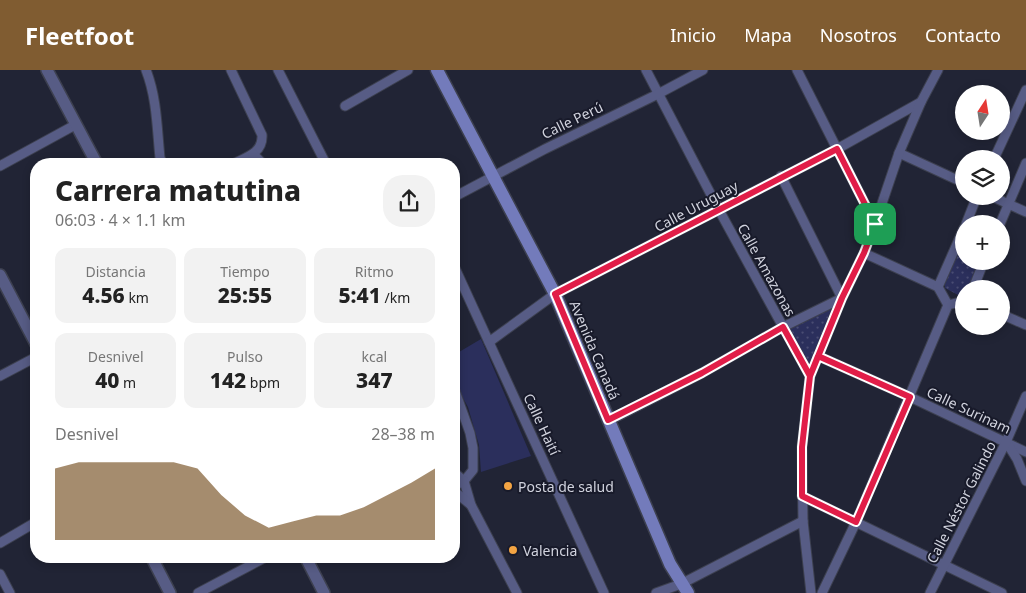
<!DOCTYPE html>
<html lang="es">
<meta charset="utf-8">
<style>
body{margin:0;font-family:"Noto Sans",sans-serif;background:#f2f2f2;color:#222;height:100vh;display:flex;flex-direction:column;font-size:19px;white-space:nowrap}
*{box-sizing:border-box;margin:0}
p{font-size:16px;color:#767676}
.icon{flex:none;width:28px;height:28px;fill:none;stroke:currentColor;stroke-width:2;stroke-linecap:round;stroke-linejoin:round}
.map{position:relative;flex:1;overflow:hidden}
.sheet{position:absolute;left:30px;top:88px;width:430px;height:405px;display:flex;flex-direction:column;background:#fff;border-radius:20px;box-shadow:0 2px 8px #0003}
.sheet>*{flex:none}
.needle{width:32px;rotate:12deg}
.tools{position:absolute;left:955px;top:15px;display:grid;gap:10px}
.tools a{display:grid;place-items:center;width:55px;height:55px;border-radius:50%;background:#fff;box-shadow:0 2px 8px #0003;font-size:25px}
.pin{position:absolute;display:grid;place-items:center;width:42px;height:42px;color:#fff;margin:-21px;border-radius:10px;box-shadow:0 2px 8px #0006}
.round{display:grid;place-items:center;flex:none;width:52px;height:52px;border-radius:20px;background:#f2f2f2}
.summary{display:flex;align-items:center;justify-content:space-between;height:85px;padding:0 25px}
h1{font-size:28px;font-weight:800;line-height:38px}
.figures{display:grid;grid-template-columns:repeat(3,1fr);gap:8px;height:85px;padding:5px 25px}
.figures div{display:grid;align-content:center;border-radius:12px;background:#f2f2f2;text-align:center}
.figures b{font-size:21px;font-weight:800}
.figures small{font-size:14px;font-weight:400}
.figures p{font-size:14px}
.chart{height:140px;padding:10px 25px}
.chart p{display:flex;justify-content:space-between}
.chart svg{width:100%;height:90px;margin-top:5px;fill:#805c31;opacity:.7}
header{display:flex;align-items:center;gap:30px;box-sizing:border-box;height:70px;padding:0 25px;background:#805c31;color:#fff}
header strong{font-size:24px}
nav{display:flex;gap:28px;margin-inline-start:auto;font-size:18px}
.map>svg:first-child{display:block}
.grass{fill:#2b2f5c}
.park{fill:url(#park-dots)}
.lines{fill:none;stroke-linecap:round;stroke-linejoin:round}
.minor-casing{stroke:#3d4050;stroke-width:11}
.tertiary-casing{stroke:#3d4050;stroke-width:14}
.secondary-casing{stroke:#3d4050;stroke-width:15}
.minor{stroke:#575c85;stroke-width:9}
.tertiary{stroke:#575c85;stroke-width:11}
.secondary{stroke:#737bbb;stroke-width:12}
.route-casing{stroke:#fff;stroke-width:10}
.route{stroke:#e11d48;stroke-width:6}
.poi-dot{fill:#f3a443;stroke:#181a2a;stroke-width:2}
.labels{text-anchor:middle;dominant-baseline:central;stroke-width:4;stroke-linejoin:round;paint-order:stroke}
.street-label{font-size:14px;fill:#d1d3de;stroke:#181a2a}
.poi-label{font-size:14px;fill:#d1d3de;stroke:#181a2a;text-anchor:start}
</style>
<header>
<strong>Fleetfoot</strong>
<nav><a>Inicio</a><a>Mapa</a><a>Nosotros</a><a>Contacto</a></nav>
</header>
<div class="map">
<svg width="1026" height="523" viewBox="0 0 1026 523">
<defs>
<pattern id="park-dots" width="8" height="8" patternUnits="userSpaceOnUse" patternTransform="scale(1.25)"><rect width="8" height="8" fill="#2b2f5c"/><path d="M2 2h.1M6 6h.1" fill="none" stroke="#494c73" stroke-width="1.8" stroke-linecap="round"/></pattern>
</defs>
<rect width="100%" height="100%" fill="#212435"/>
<!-- grass -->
<polygon class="grass" points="481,269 531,386 481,402 479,375 474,358 468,337 454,312 454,285"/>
<!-- park -->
<g class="park">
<polygon points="964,169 964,191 980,191 968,219 964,219 964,224 958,225 945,218 945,214"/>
<polygon points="833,237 836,240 810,293 805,292 788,262 789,259"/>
</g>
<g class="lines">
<defs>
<g id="minor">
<path d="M146,0C157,28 157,59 160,88L163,94"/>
<path d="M231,0L262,65C263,83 247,87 233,94"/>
<polyline points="278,0 326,94"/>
<polyline points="646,0 719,140 810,306"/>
<polyline points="797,0 875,154"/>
<polyline points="345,36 408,0"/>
<polyline points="899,83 964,113"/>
<polyline points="253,84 263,94"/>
<polyline points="994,89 1026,20"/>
<polyline points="0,96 75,55"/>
<polyline points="991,126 1026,142"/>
<polyline points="454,127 545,79 658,24 703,0"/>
<polyline points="966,154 977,126"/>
<polyline points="1000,154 1026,93"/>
<polyline points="864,183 938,217"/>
<polyline points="454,196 604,523"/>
<polyline points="973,219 984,191"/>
<polyline points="948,235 938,217 964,158"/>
<polyline points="1001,244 1026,255"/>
<polyline points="489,272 555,224 837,79 921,32"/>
<polyline points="818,286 910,327 1026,382"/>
<polyline points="0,306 36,287"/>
<polyline points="454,318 470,363 473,378 473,400 464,411 454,416"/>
<polyline points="608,351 702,303 783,257 842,228 781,106"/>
<polyline points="1007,373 1017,389 1026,411"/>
<polyline points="454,402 464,411"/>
<polyline points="464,411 471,435 517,523"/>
<polyline points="454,421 471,435"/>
<polyline points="802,426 1002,523"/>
<polyline points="0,473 36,452"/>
<polyline points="0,504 10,523"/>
<polyline points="198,523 268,486"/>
<polyline points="656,523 681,514 803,451"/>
<polyline points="811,523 803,451 802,377 810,306 842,228 864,183 875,154 899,83 921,32 938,0"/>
<polyline points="822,523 856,452 948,235 964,231"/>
<polyline points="930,523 1006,372 1026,326"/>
</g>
<g id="tertiary">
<polyline points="47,0 97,94"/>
<polyline points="0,205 36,274"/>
<polyline points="151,486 170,523"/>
<polyline points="305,486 324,523"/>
</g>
<polyline id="secondary" points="437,0 555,224 670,494 688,523"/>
</defs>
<!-- minor casing -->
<use href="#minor" class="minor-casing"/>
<!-- tertiary casing -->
<use href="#tertiary" class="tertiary-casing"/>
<!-- secondary casing -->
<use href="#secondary" class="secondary-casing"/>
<!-- minor -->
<use href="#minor" class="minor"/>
<!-- tertiary -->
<use href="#tertiary" class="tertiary"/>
<!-- secondary -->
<use href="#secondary" class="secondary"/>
</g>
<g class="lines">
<defs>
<polyline id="route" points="875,154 837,79 555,224 608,350 702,303 783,257 810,306 818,286 910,327 856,452 802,426 802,377 810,306 842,228 864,183 875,154"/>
</defs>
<!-- route casing -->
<use href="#route" class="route-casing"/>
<!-- route -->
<use href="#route" class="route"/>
</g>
<!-- markers -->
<g class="poi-dot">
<circle cx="508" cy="416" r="5"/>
<circle cx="513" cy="480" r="5"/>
</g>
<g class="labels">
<!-- street labels -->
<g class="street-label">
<text transform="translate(572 50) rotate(-26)">Calle Perú</text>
<text transform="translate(696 136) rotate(-28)">Calle Uruguay</text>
<text transform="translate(767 200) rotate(61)">Calle Amazonas</text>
<text transform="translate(595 280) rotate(67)">Avenida Canadá</text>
<text transform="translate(969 340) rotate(25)">Calle Surinam</text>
<text transform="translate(542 354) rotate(65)">Calle Haití</text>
<text transform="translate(961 432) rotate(-63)">Calle Néstor Galindo</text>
</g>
<!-- poi labels -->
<g class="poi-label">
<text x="518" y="416">Posta de salud</text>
<text x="523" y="480">Valencia</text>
</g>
</g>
</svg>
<div class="tools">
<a><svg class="needle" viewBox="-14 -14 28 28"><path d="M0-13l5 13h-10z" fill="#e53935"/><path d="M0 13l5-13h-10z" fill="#767676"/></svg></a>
<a><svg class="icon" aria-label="layers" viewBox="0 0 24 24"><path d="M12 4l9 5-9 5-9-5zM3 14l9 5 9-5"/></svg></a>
<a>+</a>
<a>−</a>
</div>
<div class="pin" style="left:875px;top:154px;background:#1e9e55"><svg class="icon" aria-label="arrive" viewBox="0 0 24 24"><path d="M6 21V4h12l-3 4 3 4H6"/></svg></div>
<section class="sheet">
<div class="summary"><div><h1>Carrera matutina</h1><p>06:03 · 4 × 1.1 km</p></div><a class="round"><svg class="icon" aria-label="share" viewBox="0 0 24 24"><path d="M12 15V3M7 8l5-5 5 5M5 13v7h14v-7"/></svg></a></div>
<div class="figures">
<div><p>Distancia</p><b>4.56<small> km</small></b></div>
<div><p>Tiempo</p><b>25:55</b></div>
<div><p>Ritmo</p><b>5:41<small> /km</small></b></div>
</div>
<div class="figures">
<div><p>Desnivel</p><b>40<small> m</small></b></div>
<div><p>Pulso</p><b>142<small> bpm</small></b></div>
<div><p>kcal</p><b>347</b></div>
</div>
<div class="chart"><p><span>Desnivel</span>28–38 m</p>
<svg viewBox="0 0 160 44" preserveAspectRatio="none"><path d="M0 44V9L10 6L20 6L30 6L40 6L50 6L60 9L70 22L80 32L90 38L100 35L110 32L120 32L130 28L140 22L150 16L160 9V44z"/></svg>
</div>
</section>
</div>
